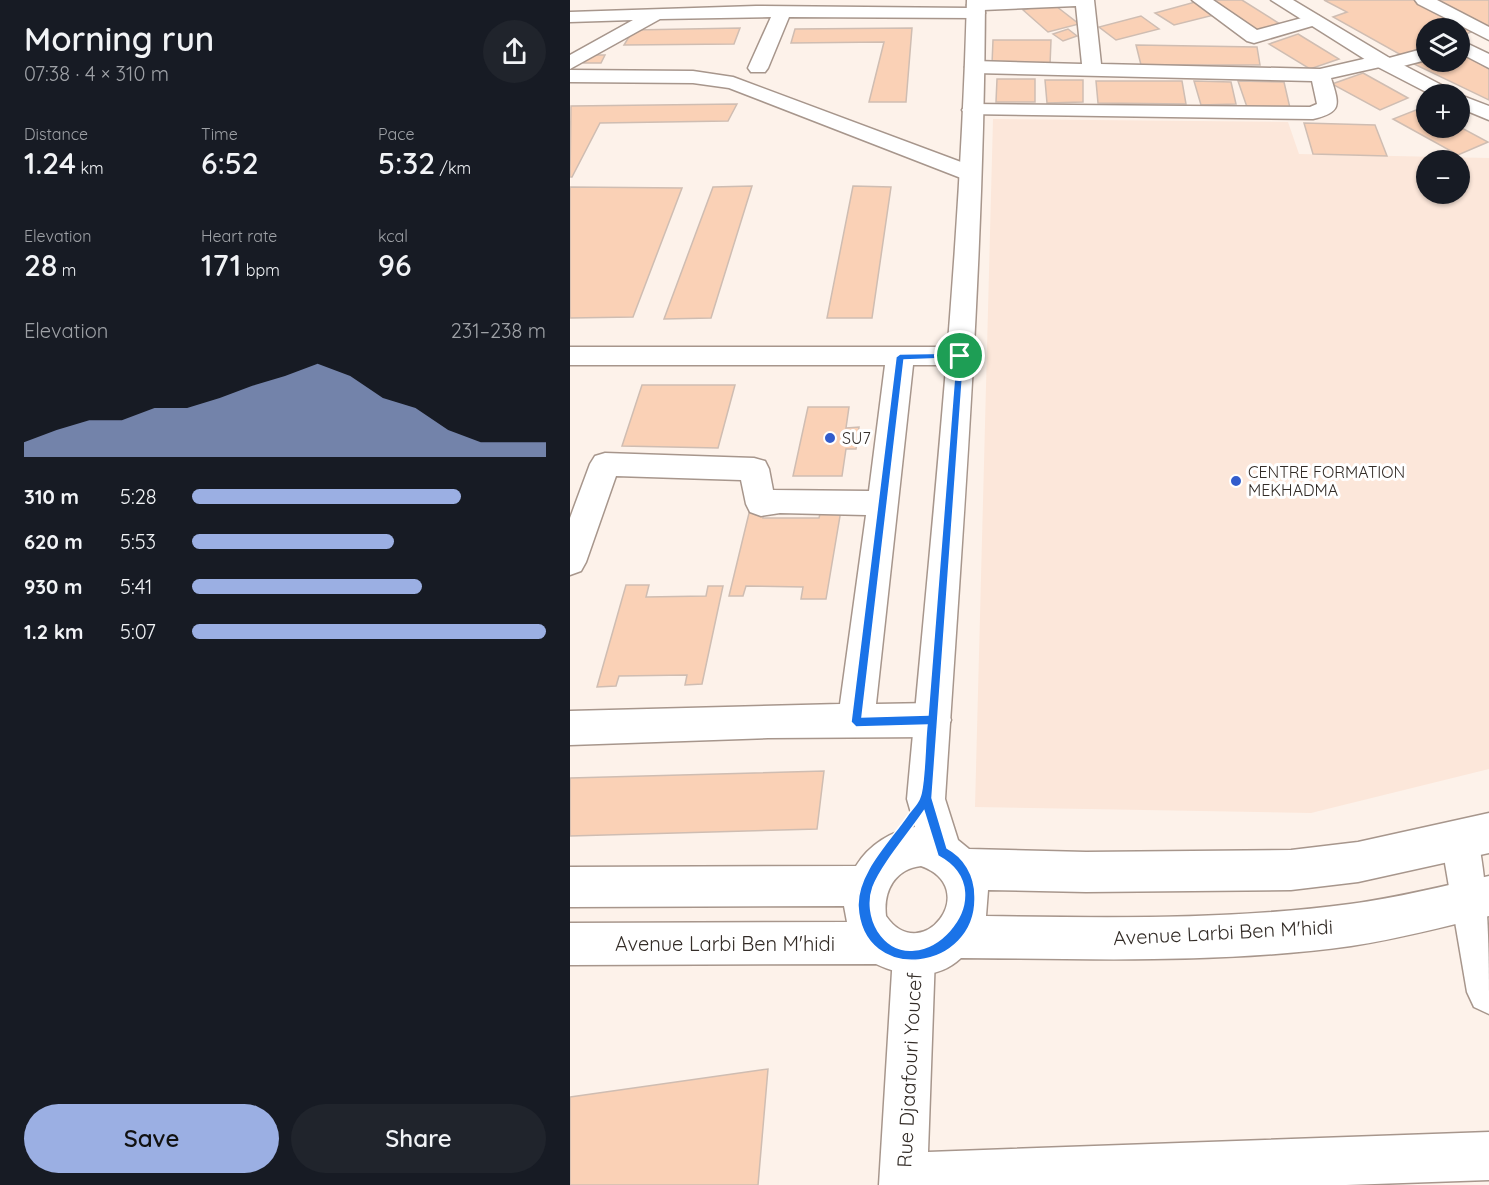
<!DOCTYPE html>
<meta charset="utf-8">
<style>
body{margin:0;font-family:Quicksand,sans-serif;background:#20242c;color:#f1f3f6;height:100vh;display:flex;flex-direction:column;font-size:22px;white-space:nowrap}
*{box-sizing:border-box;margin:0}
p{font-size:20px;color:#9ea1a6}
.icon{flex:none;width:33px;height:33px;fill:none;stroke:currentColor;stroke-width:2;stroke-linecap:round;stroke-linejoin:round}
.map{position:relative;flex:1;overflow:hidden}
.panel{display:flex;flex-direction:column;background:#171b24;width:570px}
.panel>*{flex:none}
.fabs{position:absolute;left:846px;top:18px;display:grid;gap:12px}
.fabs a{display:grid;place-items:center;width:54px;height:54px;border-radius:50%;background:#171b24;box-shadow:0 2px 4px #0004;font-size:30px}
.pin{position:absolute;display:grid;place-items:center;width:51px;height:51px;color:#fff;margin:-26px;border:3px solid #fff;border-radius:50%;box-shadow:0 2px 6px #0007}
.round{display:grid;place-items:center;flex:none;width:63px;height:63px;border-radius:32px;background:#20242c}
.summary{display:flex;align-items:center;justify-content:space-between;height:102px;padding:0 24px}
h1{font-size:33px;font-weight:600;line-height:45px}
.figures{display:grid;grid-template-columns:repeat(3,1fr);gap:9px;height:102px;padding:6px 24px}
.figures div{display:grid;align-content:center}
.figures b{font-size:30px;font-weight:600}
.figures small{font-size:16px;font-weight:400}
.figures p{font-size:16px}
.chart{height:168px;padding:12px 24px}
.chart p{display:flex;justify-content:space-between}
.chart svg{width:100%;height:108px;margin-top:6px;fill:#9bafe3;opacity:.7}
.button{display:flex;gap:12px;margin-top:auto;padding:12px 24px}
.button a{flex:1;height:69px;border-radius:36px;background:#9bafe3;color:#111;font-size:24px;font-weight:600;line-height:69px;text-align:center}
.button a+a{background:#20242c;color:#f1f3f6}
ul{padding:0 24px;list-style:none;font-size:20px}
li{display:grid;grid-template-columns:96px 72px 1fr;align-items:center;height:45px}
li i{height:15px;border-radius:8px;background:#9bafe3}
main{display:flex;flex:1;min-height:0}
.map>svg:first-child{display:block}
.built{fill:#fce7da;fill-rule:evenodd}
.building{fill:#fad1b6;stroke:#cfbdb2;stroke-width:1.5}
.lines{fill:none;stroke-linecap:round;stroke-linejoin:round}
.minor-casing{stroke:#a7968c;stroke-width:3}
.secondary-casing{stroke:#a7968c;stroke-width:3}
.minor{fill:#fff;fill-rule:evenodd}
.secondary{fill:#fff;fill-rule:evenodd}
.route{fill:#1a73e8;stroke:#fff;stroke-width:1.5;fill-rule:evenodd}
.poi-dot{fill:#325ccc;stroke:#fff;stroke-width:2}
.labels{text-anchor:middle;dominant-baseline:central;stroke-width:6;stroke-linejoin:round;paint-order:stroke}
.poi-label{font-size:16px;fill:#332c27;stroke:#fff;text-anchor:start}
.near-street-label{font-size:20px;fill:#332c27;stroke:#fff}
</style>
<main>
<section class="panel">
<div class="summary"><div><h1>Morning run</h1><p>07:38 · 4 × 310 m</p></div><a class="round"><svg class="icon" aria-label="share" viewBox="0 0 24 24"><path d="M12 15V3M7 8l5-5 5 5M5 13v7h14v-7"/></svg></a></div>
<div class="figures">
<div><p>Distance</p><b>1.24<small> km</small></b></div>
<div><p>Time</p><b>6:52</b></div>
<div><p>Pace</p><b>5:32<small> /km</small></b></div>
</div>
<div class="figures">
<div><p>Elevation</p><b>28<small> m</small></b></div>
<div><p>Heart rate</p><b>171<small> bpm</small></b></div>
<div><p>kcal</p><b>96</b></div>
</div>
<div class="chart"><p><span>Elevation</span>231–238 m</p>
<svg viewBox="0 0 160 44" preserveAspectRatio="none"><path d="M0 44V38L10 33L20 29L30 29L40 24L50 24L60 20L70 15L80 11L90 6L100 11L110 20L120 24L130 33L140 38L150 38L160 38V44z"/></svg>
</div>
<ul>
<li><b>310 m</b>5:28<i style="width:76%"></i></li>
<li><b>620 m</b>5:53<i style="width:57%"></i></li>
<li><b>930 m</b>5:41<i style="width:65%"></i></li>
<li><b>1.2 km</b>5:07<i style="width:100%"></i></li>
</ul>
<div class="button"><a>Save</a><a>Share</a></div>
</section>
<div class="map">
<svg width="919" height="1185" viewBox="0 0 919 1185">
<rect width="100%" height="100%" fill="#fdf2ea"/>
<!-- built -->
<path class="built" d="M423,119L718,122L729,154L919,158V769L741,813L405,807ZM856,160H890V194H856Z"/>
<!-- building -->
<g class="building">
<polygon points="639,0 672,0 710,24 684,31"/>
<polygon points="754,0 846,0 904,31 890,36 890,28 856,28 856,47 831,55 763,17 777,12"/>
<polygon points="861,0 919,0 919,27"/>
<polygon points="625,2 644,15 604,25 585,13"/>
<polygon points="482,3 509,24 478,32 453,10"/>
<polygon points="571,16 589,29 546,40 529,27"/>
<polygon points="170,28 164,44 54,45 63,30"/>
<polygon points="342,28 336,102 299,102 314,42 221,43 225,29"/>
<polygon points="498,29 507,36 493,41 483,34"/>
<polygon points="728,34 769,59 740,69 699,44"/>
<polygon points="423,40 481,40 480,65 422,64"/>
<polygon points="566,45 687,47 690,65 571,65"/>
<polygon points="892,53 919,69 919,100 844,64 856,61 890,62 890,54"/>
<polygon points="18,55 35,55 31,63 14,63"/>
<polygon points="793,73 838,98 810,110 762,84"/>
<polygon points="427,79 465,79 465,102 426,102"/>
<polygon points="475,80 513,80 513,102 477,103"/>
<polygon points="526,81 612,81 616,104 528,103"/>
<polygon points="624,81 661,82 666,104 631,105"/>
<polygon points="668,81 714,82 720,108 677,107"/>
<polygon points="167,104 158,121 30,123 2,177 0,177 1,106"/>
<polygon points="851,108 856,110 856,128 890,127 918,142 888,155 823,119"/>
<polygon points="734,123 805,125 817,156 743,154"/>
<polygon points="182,186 141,318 94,319 143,187"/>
<polygon points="283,186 321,187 302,318 257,318"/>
<polygon points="0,187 112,188 63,317 0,318"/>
<polygon points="72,385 165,385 148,448 52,446"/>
<polygon points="238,407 279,407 276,428 289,427 286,449 276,449 272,476 223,476"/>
<polygon points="180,509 195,509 193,518 249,518 251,510 271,510 256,599 231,599 233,587 176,586 173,596 159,596"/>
<polygon points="56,585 79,585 76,597 136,596 138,586 153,586 132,684 115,685 117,675 49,676 46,686 27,687"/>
<polygon points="254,771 247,829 0,836 0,778"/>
<polygon points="198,1069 188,1185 0,1185 0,1097"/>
</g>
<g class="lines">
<defs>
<g id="minor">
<path d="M405,0H524L531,64L750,69L811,55L819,58L856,48V60L818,70L810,67L761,78C769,104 773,112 743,119L395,114L392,110L395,106L402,104L740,107L747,104L742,81L405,73L398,71L395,67L398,63L405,61L512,64L506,6L413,10L415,13L412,17L406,18L219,17L198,68L195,72H181L178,68L201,17L90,19L0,69V55L63,20L0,22V12L186,6L399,8L397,5L400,1Z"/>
<polygon points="622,0 643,0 687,30 743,15 749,16 752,20 749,24 684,43 677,41"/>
<polygon points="845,0 867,0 919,27 919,40 848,4"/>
<polygon points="890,40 919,54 919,68 890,53"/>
<polygon points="0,70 123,71 163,77 407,168 410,173 407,178 399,180 391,178 159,88 123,83 0,82"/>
<polygon points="0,347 390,347 400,350 403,356 400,362 390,365 343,365 306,704 363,703 376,708 381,720 376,732 363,737 198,738 0,745 0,711 270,704 296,515 210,513 191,516 180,512 176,504 171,480 46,476 16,562 11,571 0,575 0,518 20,464 25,456 35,453 184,458 195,461 199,469 203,490 299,491 315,365 0,365"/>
<path d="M891,820L905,826C919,882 919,954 919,1014L904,1007L897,992L871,840L877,826Z"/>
<polygon points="344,934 359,940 365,955 358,1152 919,1132 919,1180 776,1185 309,1185 323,955 329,940"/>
</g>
<g id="secondary">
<path d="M397,0H415C414,267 392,533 375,799L388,840L399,849L516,852L721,850L788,842L919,813V853L788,882L721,890L516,892L418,890L416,916C537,918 659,920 780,904C827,898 873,886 919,876V916C873,927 828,939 781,946C652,964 521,959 391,958C367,981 333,977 306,964L0,965V923L277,922L274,906L0,907V867L286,866C299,845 321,831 345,827L337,799C361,533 390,267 397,0ZM351,866C413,888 352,968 316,916C313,891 325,869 351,866Z"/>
<polygon points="701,0 723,0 818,57 881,90 884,94 860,94 804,65"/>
<polygon points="890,95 919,106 919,120 890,108"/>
</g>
</defs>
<!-- minor casing -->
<use href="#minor" class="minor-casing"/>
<!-- secondary casing -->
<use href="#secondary" class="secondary-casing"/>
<!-- minor -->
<use href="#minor" class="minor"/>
<!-- secondary -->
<use href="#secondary" class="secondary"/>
</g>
<!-- route -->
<path class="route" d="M330,354L390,353L394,356L362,798L377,848C394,857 405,875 405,896C408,972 292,987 288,906C287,873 319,842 337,816C341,810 348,804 350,797C355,786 355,740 357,725L286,727L281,722L326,357ZM386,358L358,715L292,717L334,360ZM354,811L368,856C440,895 347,991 308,931C300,918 298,901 303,887C312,864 340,832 354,811Z"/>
<!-- markers -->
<g class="poi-dot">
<circle cx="260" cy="438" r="6"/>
<circle cx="666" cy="481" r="6"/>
</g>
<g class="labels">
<!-- poi labels -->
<g class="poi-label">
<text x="272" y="438">SU7</text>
<text x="678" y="472">CENTRE FORMATION<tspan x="678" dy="18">MEKHADMA</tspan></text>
</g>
<!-- near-street labels -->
<g class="near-street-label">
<text transform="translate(653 932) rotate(-3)">Avenue Larbi Ben M'hidi</text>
<text x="155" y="943">Avenue Larbi Ben M'hidi</text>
<text transform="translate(339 1070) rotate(-87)">Rue Djaafouri Youcef</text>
</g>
</g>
</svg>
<div class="fabs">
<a><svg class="icon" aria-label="layers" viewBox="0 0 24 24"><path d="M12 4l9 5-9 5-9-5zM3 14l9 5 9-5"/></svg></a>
<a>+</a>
<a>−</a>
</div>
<div class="pin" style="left:390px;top:356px;background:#1e9e55"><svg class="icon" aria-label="arrive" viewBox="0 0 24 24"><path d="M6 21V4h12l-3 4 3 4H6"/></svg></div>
</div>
</main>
